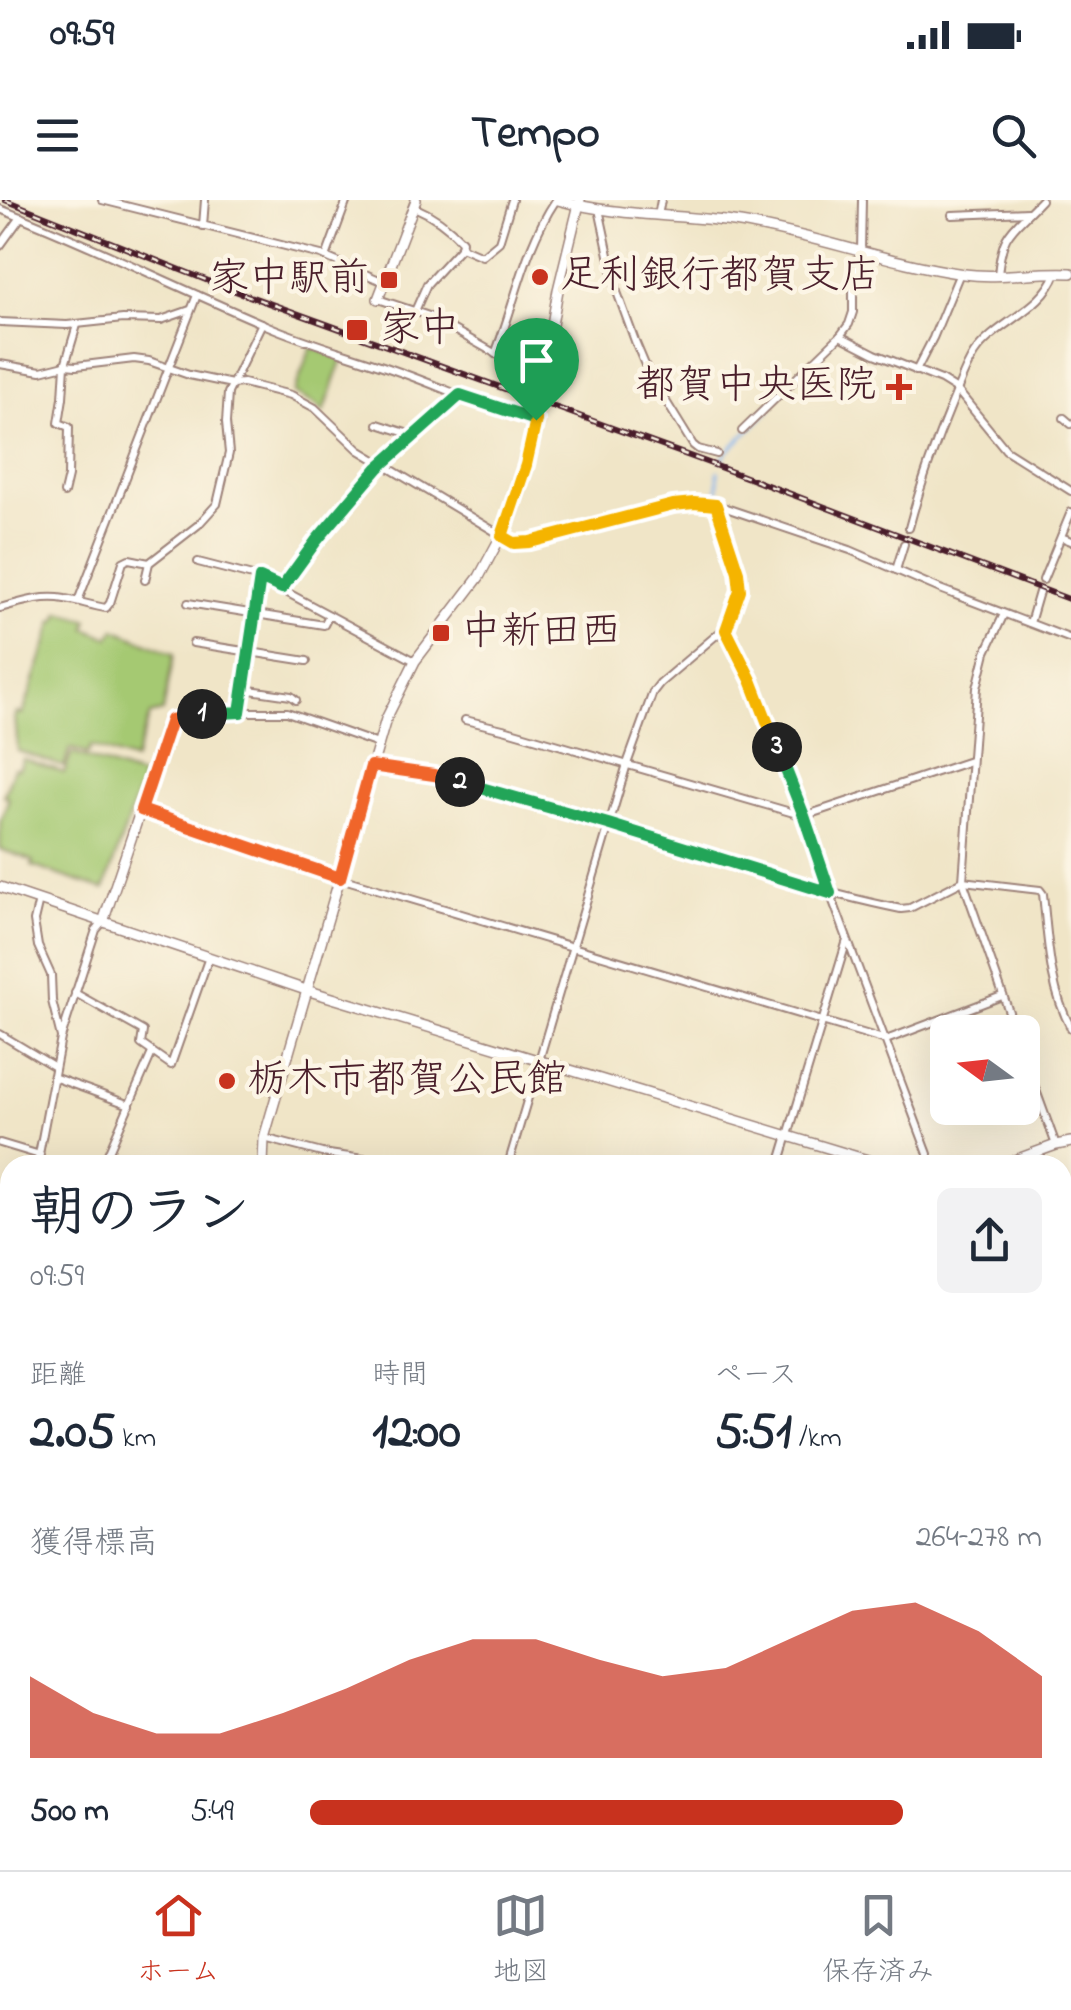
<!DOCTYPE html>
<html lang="ja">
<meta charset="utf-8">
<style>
body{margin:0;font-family:"Indie Flower","Klee One",sans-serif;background:#f2f2f3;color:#1f2937;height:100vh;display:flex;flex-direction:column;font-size:38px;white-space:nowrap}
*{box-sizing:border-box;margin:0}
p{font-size:32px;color:#747a83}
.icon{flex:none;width:55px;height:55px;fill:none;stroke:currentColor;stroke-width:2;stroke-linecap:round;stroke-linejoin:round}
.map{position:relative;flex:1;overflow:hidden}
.sheet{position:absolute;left:0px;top:955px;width:1072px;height:715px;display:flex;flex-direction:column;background:#fff;border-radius:30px 30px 0 0;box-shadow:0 10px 40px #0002}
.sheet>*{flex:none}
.needle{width:65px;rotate:285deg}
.tools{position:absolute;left:930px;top:815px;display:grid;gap:20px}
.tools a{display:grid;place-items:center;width:110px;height:110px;border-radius:15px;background:#fff;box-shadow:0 10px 40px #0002;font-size:50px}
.pin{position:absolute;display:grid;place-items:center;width:85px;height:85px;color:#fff;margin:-102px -42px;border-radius:50% 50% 50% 0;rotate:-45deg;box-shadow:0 0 10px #0007}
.pin .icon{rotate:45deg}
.km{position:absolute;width:50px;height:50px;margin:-25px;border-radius:50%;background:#222;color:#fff;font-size:28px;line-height:50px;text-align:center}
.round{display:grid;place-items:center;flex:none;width:105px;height:105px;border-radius:15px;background:#f2f2f3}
.headline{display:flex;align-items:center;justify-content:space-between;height:170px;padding:0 30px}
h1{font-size:55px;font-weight:800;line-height:75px}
.metrics{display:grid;grid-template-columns:repeat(3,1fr);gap:15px;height:170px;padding:10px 30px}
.metrics div{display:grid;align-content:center}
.metrics b{font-size:50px;font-weight:800}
.metrics small{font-size:28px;font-weight:400}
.metrics p{font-size:28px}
.chart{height:280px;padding:20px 30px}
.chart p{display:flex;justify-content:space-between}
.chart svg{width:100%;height:180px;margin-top:10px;fill:#c8321e;opacity:.7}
ul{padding:0 30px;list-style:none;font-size:32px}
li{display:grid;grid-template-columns:160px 120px 1fr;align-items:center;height:75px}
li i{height:25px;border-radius:12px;background:#c8321e}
.status{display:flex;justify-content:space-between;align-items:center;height:70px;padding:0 50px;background:#fff;direction:ltr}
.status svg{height:28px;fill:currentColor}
header{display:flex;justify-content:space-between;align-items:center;height:130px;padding:0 30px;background:#fff;font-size:45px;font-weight:800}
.tab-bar{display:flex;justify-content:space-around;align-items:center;height:140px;border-top:2px solid #e0e1e3;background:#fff;font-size:28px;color:#747a83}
.tab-bar a{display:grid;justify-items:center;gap:5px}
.tab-bar .on{color:#c8321e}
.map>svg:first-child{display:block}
.green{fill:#a5c972;stroke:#78744e;stroke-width:2.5}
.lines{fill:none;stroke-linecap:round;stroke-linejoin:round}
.stream{stroke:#83b5ef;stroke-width:2.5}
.street-casing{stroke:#9d8279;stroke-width:10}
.secondary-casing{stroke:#9d8279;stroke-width:12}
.primary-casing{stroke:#9d8279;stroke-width:12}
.street{stroke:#fff;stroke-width:6}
.secondary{stroke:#fff;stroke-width:9}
.primary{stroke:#fff;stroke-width:9}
.rail-casing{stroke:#4a1f2b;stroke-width:6}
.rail{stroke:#fcf5e5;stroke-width:2.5;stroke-dasharray:8;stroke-linecap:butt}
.split-1-casing{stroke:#fff;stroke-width:20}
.split-2-casing{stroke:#fff;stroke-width:20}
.split-3-casing{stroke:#fff;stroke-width:20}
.split-4-casing{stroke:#fff;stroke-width:20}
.split-1{stroke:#22a559;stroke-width:12}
.split-2{stroke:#f0652b;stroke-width:12}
.split-3{stroke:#22a559;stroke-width:12}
.split-4{stroke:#f5b400;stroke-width:12}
.poi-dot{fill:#c8321e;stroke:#fcf5e5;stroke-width:4}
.labels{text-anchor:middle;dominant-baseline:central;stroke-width:9;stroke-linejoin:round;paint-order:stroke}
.poi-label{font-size:40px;fill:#4a1f2b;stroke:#fcf5e5;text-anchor:start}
</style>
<div class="status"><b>09:59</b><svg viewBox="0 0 49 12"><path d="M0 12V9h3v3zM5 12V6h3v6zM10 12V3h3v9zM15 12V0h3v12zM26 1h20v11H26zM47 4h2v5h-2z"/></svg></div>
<header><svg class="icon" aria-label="menu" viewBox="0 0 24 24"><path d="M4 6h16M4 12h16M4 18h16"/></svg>Tempo<svg class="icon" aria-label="search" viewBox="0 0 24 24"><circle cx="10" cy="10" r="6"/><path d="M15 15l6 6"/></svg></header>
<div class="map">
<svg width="1071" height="1670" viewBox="0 0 1071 1670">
<rect width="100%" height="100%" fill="#fcf5e5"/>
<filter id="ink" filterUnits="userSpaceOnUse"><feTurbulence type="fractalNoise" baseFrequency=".01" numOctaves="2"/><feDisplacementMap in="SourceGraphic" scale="20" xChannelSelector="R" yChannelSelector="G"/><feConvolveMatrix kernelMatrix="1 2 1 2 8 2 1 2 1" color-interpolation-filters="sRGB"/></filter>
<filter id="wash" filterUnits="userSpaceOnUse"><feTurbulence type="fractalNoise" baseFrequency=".0048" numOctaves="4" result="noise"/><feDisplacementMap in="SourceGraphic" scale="40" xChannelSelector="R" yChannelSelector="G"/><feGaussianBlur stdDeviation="2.25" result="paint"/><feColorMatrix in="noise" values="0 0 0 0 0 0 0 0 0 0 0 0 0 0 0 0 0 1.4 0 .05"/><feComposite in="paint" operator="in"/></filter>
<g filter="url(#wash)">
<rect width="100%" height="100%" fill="#f0e5c7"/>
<!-- green -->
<g class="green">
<polygon points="311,147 343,158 324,212 315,204 294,193"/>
<polygon points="60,412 88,420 86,428 109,438 115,429 174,454 163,512 150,515 134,561 91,546 88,554 70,548 64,567 18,551 15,517 17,513 23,514 54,421 57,421"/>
<polygon points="72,553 143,577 104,690 32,666 33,661 0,649 0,622 9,598 4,595 14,568 19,569 23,559 64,573"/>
</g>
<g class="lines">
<!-- stream -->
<g class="stream">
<polyline points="722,260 726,253 771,208"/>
<polyline points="718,299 718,271"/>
<polyline points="1,1066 10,1069"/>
<polyline points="663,1660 671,1670"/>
</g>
</g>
</g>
<g filter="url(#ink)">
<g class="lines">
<defs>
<g id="street">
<polyline points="102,0 321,55 384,82"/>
<path d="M414,7C433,15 448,26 462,41L461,47L482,56L499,42L512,0"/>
<path d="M0,9C91,44 178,88 268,126C313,145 360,157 405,174C449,190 491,210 536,220"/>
<polyline points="599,9 617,92 635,141 648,172 693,245 698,249 717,254"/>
<polyline points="952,15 1028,12"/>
<polyline points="658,16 661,0"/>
<polyline points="203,26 205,0"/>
<polyline points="0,46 21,17"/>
<polyline points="326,57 347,0"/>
<path d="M998,75C1002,30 1012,31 1041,0"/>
<polyline points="378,99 429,116 514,164 544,170"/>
<polyline points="415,111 427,84 461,47"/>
<polyline points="0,122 67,125 123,119 161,120 190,110"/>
<polyline points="840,136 875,154 941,180 957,190 1006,250 1071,291"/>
<path d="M495,154C516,101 524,48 556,0"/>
<polyline points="0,164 41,171 65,165 76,166 134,159 149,161 189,175 232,184 243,183 291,195 315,208 359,250 514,343 530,342 673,305 694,303 717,305 850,350 940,389 1071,439"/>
<polyline points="916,171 933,138 960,73"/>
<polyline points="1064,218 1071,224"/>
<polyline points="378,224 406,233 411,238"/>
<polyline points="742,231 840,136 849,124 853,112 853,84 861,51 862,0"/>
<polyline points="64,293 68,276 69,227 59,223 63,198 65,165 77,125"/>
<path d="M909,328C920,286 935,244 952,203C959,187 964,169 974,154C996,122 1043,110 1056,73"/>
<polyline points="1061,337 1071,341"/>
<polyline points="198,362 260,378 415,461"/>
<polyline points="896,370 904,344"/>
<polyline points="145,380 149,363 198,325 217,304 229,253 226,223 228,193 262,123"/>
<polyline points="1043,380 1071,312"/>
<polyline points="282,388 316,341 377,269 459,195"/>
<polyline points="78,401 197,95"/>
<polyline points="188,403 324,425 329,415"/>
<path d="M0,408C22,402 42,395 65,399C79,401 92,406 106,408L110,403L123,362L129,359L149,363"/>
<polyline points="1004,414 986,452 977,488 963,681 1016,832"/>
<polyline points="1030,423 1039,392"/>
<polyline points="726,430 751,480 804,616 830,693 928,954 927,965"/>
<polyline points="193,443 307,461"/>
<polyline points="243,489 291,496 296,500"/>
<polyline points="240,512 260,378"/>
<polyline points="171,520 213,512 287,512 378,544"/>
<polyline points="465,520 507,530 804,616 970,561"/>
<path d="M371,567C393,570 417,571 439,576C595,612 744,677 901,709L910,708L963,681L1040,690L1043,694C1048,739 1049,788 1071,828"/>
<polyline points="141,610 340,678 886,840 1002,796"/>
<polyline points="39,700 34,721 38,746 51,775 52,801 61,837"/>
<polyline points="75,793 143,831 141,844 171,865 209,757"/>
<polyline points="0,834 55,867"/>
<polyline points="1022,852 1056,945"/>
<polyline points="53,877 130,905"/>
<polyline points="264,938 322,953 404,965"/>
<polyline points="0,943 40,955"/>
<polyline points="37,965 61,838 96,730 103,722"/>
<polyline points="103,965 152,853"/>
<polyline points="508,965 627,564 653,492 660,483 720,432 726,430 740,390 738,372 717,306"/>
<polyline points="779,965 847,740"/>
<polyline points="0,1066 10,1039"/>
<polyline points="0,1190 10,1193"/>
<polyline points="0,1411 10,1417"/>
<polyline points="1062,1422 1068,1429 1071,1447"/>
<polyline points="0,1570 10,1574"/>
<polyline points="472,1660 483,1665"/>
<polyline points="802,1660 805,1670"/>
<polyline points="264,1670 268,1660"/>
<polyline points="842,1670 853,1660"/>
</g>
<g id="secondary">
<polyline points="378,99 416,0"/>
<polyline points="0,687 306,790 884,965"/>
<polyline points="103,722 171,520"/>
<polyline points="263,965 264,938 386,519 415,461 479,377 508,323 532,241 558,90 580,0"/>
<polyline points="1001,965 1056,945 1071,942"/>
<polyline points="1062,1024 1071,1027"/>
<polyline points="0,1331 10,1335"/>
<polyline points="1062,1389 1071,1366"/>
<polyline points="0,1649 10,1654"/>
<polyline points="1062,1656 1071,1658"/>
<polyline points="23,1660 40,1670"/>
<polyline points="1028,1660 1029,1670"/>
<polyline points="113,1670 116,1660"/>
</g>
<path id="primary" d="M558,0C617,17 679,14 740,23C815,35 888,63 964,74C999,79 1035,71 1071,73"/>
</defs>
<!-- street casing -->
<use href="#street" class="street-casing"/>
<!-- secondary casing -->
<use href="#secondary" class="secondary-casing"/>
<!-- primary casing -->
<use href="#primary" class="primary-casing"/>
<!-- street -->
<use href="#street" class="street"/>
<!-- secondary -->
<use href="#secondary" class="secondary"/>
<!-- primary -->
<use href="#primary" class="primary"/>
<defs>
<polyline id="rail" points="5,0 216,84 706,262 1071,400"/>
</defs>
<!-- rail casing -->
<use href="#rail" class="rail-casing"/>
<!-- rail -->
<use href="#rail" class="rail"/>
</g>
</g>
<g class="lines" filter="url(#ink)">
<defs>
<polyline id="split-1" points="202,514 240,512 260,378 282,388 316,341 378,268 460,195 536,220"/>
<polyline id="split-2" points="202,514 171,520 141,610 340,678 371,566 434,575 460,582"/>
<polyline id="split-3" points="460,582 608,624 830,693 804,616 777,547"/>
<polyline id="split-4" points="536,220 526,265 502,336 514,343 530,342 673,305 694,303 716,305 738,372 740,390 726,430 751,480 777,547"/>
</defs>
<!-- split-1 casing -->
<use href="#split-1" class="split-1-casing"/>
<!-- split-2 casing -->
<use href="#split-2" class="split-2-casing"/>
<!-- split-3 casing -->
<use href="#split-3" class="split-3-casing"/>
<!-- split-4 casing -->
<use href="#split-4" class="split-4-casing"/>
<!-- split-1 -->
<use href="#split-1" class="split-1"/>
<!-- split-2 -->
<use href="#split-2" class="split-2"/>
<!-- split-3 -->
<use href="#split-3" class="split-3"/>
<!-- split-4 -->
<use href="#split-4" class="split-4"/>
</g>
<!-- markers -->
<g class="poi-dot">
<circle cx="540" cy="77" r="10"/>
<rect x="379" y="70" width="20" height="20" rx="5"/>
<rect x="345" y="118" width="24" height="24" rx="5"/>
<path d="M894 172h10v10h10v10h-10v10h-10v-10h-10v-10h10z"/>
<rect x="431" y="423" width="20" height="20" rx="5"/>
<circle cx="227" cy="881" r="10"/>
</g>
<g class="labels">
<!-- poi labels -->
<g class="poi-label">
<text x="560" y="77">足利銀行都賀支店</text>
<text x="369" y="80" text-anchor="end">家中駅前</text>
<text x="380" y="130">家中</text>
<text x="876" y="187" text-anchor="end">都賀中央医院</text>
<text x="461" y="433">中新田西</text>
<text x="247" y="881">栃木市都賀公民館</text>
</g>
</g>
</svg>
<div class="tools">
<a><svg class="needle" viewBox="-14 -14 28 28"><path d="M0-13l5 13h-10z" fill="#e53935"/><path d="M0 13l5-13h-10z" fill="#747a83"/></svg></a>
</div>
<div class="pin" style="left:536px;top:220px;background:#1e9e55"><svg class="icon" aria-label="arrive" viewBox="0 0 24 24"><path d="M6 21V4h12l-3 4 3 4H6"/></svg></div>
<b class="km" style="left:202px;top:514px">1</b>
<b class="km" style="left:460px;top:582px">2</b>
<b class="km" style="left:777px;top:547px">3</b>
<section class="sheet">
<div class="headline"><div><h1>朝のラン</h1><p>09:59</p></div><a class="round"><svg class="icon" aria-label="share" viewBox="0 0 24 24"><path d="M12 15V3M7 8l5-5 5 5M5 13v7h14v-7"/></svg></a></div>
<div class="metrics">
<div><p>距離</p><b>2.05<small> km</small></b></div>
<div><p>時間</p><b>12:00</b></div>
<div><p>ペース</p><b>5:51<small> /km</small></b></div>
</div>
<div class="chart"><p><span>獲得標高</span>264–278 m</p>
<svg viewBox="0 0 160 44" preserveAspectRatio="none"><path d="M0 44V24L10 33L20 38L30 38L40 33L50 27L60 20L70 15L80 15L90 20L100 24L110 22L120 15L130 8L140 6L150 13L160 24V44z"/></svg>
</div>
<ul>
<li><b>500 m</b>5:49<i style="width:81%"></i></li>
</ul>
</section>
</div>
<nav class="tab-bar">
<a class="on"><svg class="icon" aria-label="home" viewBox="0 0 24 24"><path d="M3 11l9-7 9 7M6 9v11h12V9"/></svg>ホーム</a>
<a><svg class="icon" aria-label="map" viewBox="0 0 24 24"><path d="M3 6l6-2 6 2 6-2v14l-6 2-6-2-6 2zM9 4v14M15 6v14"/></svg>地図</a>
<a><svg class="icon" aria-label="saved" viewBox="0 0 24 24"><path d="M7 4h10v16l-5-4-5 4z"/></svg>保存済み</a>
</nav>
